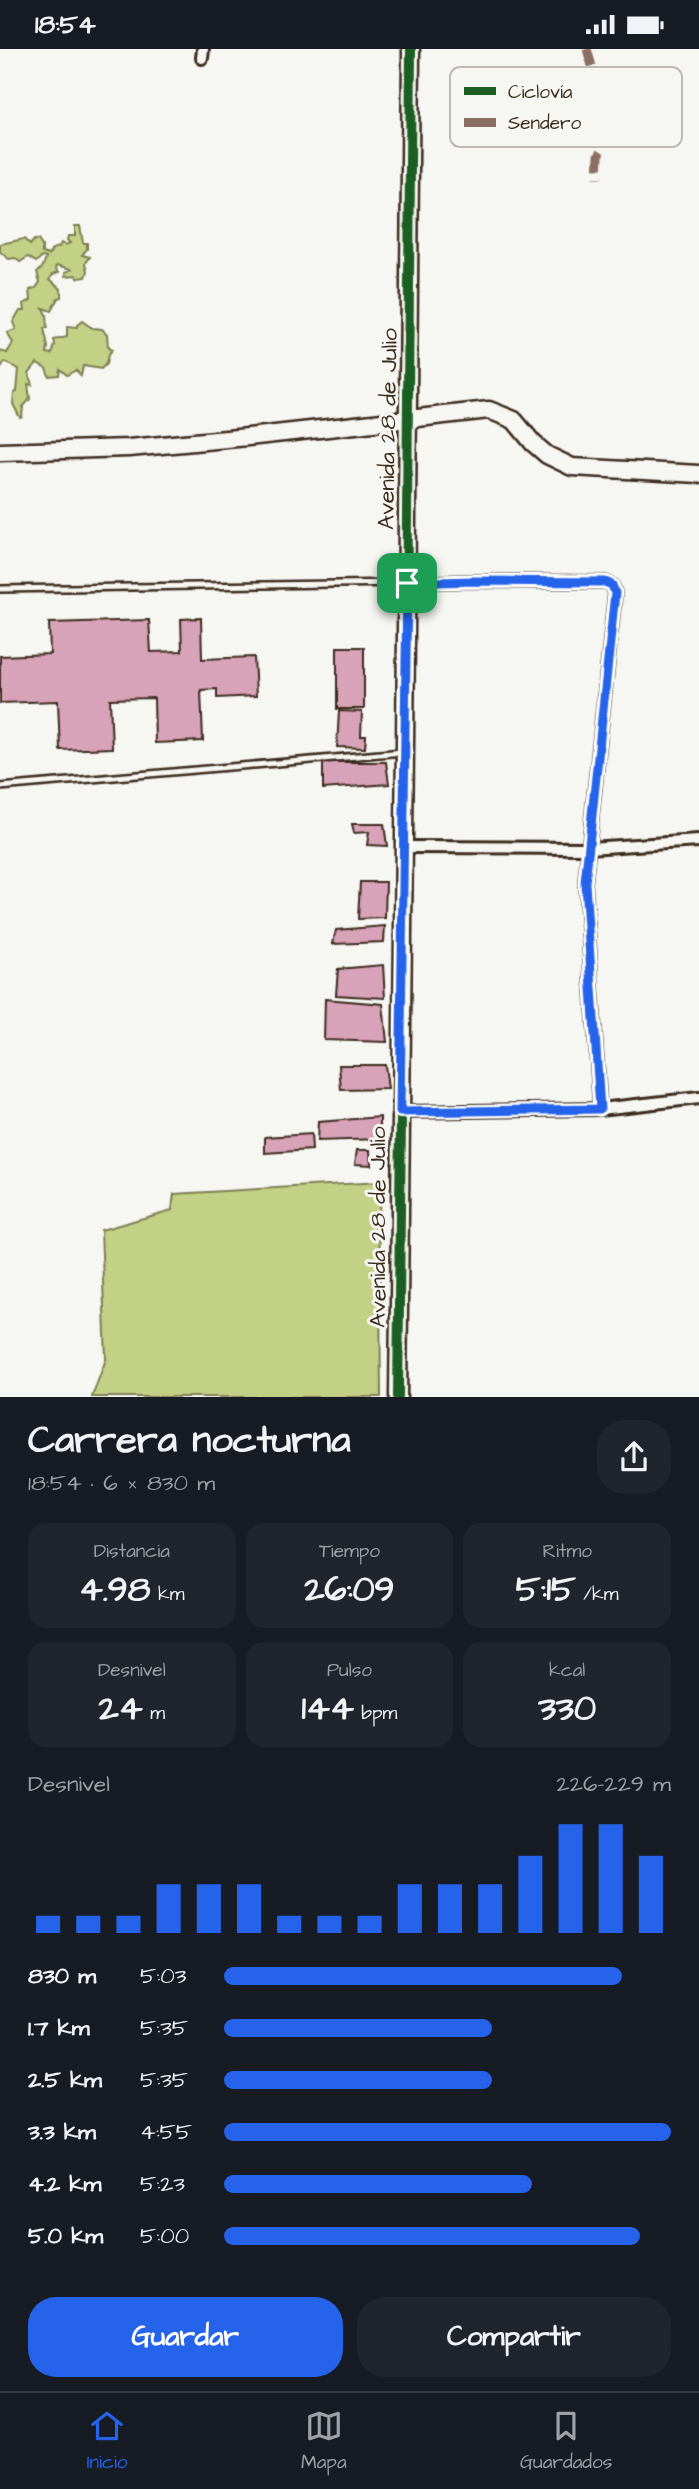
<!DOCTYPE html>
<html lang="es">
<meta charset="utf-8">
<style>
body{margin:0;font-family:"Architects Daughter",sans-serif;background:#20242c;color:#f1f3f6;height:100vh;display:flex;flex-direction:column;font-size:26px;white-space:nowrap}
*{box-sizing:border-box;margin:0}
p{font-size:23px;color:#9ea1a6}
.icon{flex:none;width:38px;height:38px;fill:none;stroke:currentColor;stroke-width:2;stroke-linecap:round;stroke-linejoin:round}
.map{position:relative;height:1348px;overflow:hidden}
.details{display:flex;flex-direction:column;background:#171b24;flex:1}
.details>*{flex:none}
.pin{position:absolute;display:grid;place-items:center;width:60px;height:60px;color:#fff;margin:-30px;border-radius:14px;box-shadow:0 4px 10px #0006}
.round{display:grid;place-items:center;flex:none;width:74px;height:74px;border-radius:28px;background:#20242c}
.overview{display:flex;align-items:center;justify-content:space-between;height:119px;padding:0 28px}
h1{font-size:38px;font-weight:700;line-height:52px}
.stats{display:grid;grid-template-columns:repeat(3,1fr);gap:10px;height:119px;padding:7px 28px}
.stats div{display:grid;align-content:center;border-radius:18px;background:#20242c;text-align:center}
.stats b{font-size:35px;font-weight:700}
.stats small{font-size:19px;font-weight:400}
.stats p{font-size:19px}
.chart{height:196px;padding:14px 28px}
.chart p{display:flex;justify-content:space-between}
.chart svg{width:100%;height:126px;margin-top:7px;stroke:#2563eb;stroke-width:6}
.primary-button{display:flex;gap:14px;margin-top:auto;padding:14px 28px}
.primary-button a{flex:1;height:80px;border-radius:28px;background:#2563eb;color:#fff;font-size:28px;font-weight:700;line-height:80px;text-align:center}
.primary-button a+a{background:#20242c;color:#f1f3f6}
ul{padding:0 28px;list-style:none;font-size:23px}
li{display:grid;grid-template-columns:112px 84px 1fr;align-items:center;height:52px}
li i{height:18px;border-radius:9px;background:#2563eb}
.status{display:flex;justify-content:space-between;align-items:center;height:49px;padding:0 35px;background:#171b24;direction:ltr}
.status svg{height:19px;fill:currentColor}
.tabs{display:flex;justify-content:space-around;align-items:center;height:98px;border-top:2px solid #363941;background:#171b24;font-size:19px;color:#9ea1a6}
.tabs a{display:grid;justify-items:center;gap:4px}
.tabs .current{color:#2563eb}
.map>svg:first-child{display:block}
.green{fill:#c2d185;stroke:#7e7e52;stroke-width:2}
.building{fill:#d8a2b8;stroke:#3b2a1e;stroke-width:2}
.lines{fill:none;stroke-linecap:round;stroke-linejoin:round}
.lane-casing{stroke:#3b2a1e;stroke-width:10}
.street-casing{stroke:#3b2a1e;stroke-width:16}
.secondary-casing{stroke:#3b2a1e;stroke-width:21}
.lane{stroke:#f6f6f2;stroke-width:5}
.street{stroke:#f6f6f2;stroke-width:10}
.secondary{stroke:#f6f6f2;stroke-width:16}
.quiet{stroke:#8d6e63;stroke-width:9;stroke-dasharray:18 9;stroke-linecap:butt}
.cycleway-casing{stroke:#f6f6f2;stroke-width:15}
.cycleway{stroke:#1b5e20;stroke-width:10}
.route-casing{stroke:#fff;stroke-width:14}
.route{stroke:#2563eb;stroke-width:9}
.labels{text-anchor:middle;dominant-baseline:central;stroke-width:6;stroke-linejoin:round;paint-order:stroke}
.street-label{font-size:23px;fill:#3b2a1e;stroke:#f6f6f2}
.key{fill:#f6f6f2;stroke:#beb9b2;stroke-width:2}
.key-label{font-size:19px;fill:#3b2a1e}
</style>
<div class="status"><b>18:54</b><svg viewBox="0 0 49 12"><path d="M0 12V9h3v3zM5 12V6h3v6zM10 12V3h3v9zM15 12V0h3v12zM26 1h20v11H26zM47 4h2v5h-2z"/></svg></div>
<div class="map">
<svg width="699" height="1348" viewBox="0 0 699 1348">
<rect width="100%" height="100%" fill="#f6f6f2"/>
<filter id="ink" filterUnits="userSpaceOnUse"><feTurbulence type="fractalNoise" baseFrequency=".0143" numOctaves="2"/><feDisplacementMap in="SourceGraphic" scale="14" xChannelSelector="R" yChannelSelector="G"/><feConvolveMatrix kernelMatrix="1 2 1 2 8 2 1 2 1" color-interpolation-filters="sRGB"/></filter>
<g filter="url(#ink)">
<!-- green -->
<g class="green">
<polygon points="75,177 80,177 83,194 87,194 87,200 82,206 90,208 86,214 88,222 86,228 78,229 76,226 66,227 66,223 72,220 57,216 56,219 59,223 53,225 50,230 61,240 61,248 58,249 51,262 43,259 46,266 47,280 44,280 48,298 47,304 52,305 55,296 54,291 67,288 67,278 77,279 77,276 82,272 92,279 102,280 107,285 108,299 112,301 108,306 106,315 101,320 83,317 81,327 76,321 67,326 60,320 59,326 49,327 46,319 37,314 29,324 32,336 28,335 30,350 23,358 22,368 20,369 13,355 14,344 17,343 19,320 5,313 0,321 0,302 7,304 13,294 7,284 16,281 13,273 20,261 25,261 24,255 31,251 30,241 36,239 40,233 37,223 42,219 46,209 42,208 36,213 28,208 20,213 15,209 9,210 0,203 0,195 24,190 30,196 34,191 38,191 42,197 42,204 49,206 52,200 59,198 61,194 65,196 70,194 67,191 68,187 75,187"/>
<polygon points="379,1133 381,1348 92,1348 106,1310 101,1181 172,1161 174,1145"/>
</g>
<!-- building -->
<g class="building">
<polygon points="201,569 202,610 254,608 256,647 217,649 217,640 201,641 203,692 155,694 154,649 110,650 112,699 60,701 58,652 0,654 0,607 50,605 49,574 149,571 151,603 182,602 181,570"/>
<rect x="337" y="598" width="27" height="62"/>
<polygon points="339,662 362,663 361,687 366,687 365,699 337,698"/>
<polygon points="323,713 386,713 389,735 323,740"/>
<polygon points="352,775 384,775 387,797 367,796 369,783 354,784"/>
<polygon points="360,833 386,833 385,869 358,870"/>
<polygon points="385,877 384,893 333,895 336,881"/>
<polygon points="383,916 385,949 336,946 338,920"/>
<polygon points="325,950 383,955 387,993 324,991"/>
<polygon points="339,1016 385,1016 388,1040 341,1041"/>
<polygon points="380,1068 380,1090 317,1092 318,1073"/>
<polygon points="311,1085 312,1101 265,1104 265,1088"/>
<polygon points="357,1101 370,1101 371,1116 355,1115"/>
</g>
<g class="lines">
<defs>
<g id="lane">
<polyline points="0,540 406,534"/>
<polyline points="0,738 403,703"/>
</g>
<g id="street">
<polyline points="202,9 203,0"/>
<polyline points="407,534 472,532 605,533 612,536 615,544 585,834 600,1060"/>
<polyline points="403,798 588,799 699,792"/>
<polyline points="400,1063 600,1060 699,1049"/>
</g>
<g id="secondary">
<polyline points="0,403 129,399 248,388 489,361 514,371 533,394 547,406 572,418 699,425"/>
<path d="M398,1348C401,899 410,449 411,0"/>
</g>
</defs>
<!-- lane casing -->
<use href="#lane" class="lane-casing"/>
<!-- street casing -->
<use href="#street" class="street-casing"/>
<!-- secondary casing -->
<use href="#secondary" class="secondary-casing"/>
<!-- lane -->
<use href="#lane" class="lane"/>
<!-- street -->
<use href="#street" class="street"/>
<!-- secondary -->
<use href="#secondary" class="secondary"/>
<!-- quiet -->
<polyline class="quiet" points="587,0 593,21 588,30 597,87 603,94 604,98 599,106 598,129"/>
<defs>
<g id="cycleway">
<polyline points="407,534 472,532 605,533 612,536 615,544 585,834 600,1060"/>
<path d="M398,1348C401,899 410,449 411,0"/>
</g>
</defs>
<!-- cycleway casing -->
<use href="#cycleway" class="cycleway-casing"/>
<!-- cycleway -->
<use href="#cycleway" class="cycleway"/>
</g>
</g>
<g class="lines" filter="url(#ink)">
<defs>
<polygon id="route" points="472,532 605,533 612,536 615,544 585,834 600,1060 400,1063 407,534"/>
</defs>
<!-- route casing -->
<use href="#route" class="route-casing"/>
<!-- route -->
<use href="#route" class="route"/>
</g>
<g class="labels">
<!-- street labels -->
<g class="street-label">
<text transform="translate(388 380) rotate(-89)">Avenida 28 de Julio</text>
<text transform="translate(378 1178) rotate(-90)">Avenida 28 de Julio</text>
</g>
</g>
<!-- legend -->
<rect x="450" y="18" width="232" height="80" rx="10" class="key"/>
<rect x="464" y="38" width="32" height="8" fill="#1b5e20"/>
<rect x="464" y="69" width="32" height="9" fill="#8d6e63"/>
<g class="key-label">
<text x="508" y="49">Ciclovía</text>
<text x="508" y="80">Sendero</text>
</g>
</svg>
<div class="pin" style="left:407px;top:534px;background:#1e9e55"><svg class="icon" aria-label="arrive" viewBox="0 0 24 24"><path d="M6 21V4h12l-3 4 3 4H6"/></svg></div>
</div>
<section class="details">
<div class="overview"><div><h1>Carrera nocturna</h1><p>18:54 · 6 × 830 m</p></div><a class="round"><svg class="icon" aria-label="share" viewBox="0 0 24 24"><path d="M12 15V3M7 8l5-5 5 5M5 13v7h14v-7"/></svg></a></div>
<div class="stats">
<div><p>Distancia</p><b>4.98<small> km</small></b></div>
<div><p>Tiempo</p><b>26:09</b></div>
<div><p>Ritmo</p><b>5:15<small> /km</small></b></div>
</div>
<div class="stats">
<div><p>Desnivel</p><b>24<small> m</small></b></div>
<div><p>Pulso</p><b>144<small> bpm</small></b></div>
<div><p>kcal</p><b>330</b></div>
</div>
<div class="chart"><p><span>Desnivel</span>226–229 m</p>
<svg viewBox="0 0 160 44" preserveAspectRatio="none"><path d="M5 44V38M15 44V38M25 44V38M35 44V27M45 44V27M55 44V27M65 44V38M75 44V38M85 44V38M95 44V27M105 44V27M115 44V27M125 44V17M135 44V6M145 44V6M155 44V17"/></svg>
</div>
<ul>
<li><b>830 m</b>5:03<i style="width:89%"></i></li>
<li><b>1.7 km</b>5:35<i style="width:60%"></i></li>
<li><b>2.5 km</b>5:35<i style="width:60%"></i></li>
<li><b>3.3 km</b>4:55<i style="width:100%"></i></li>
<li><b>4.2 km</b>5:23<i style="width:69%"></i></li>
<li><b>5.0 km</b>5:00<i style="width:93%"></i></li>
</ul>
<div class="primary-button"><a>Guardar</a><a>Compartir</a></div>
</section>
<nav class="tabs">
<a class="current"><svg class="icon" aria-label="home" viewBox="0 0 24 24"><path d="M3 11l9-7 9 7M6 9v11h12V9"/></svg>Inicio</a>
<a><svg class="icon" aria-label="map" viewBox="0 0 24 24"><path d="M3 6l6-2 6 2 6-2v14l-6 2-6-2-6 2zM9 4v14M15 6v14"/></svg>Mapa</a>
<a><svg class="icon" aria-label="saved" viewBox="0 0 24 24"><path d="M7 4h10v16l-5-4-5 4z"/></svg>Guardados</a>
</nav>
